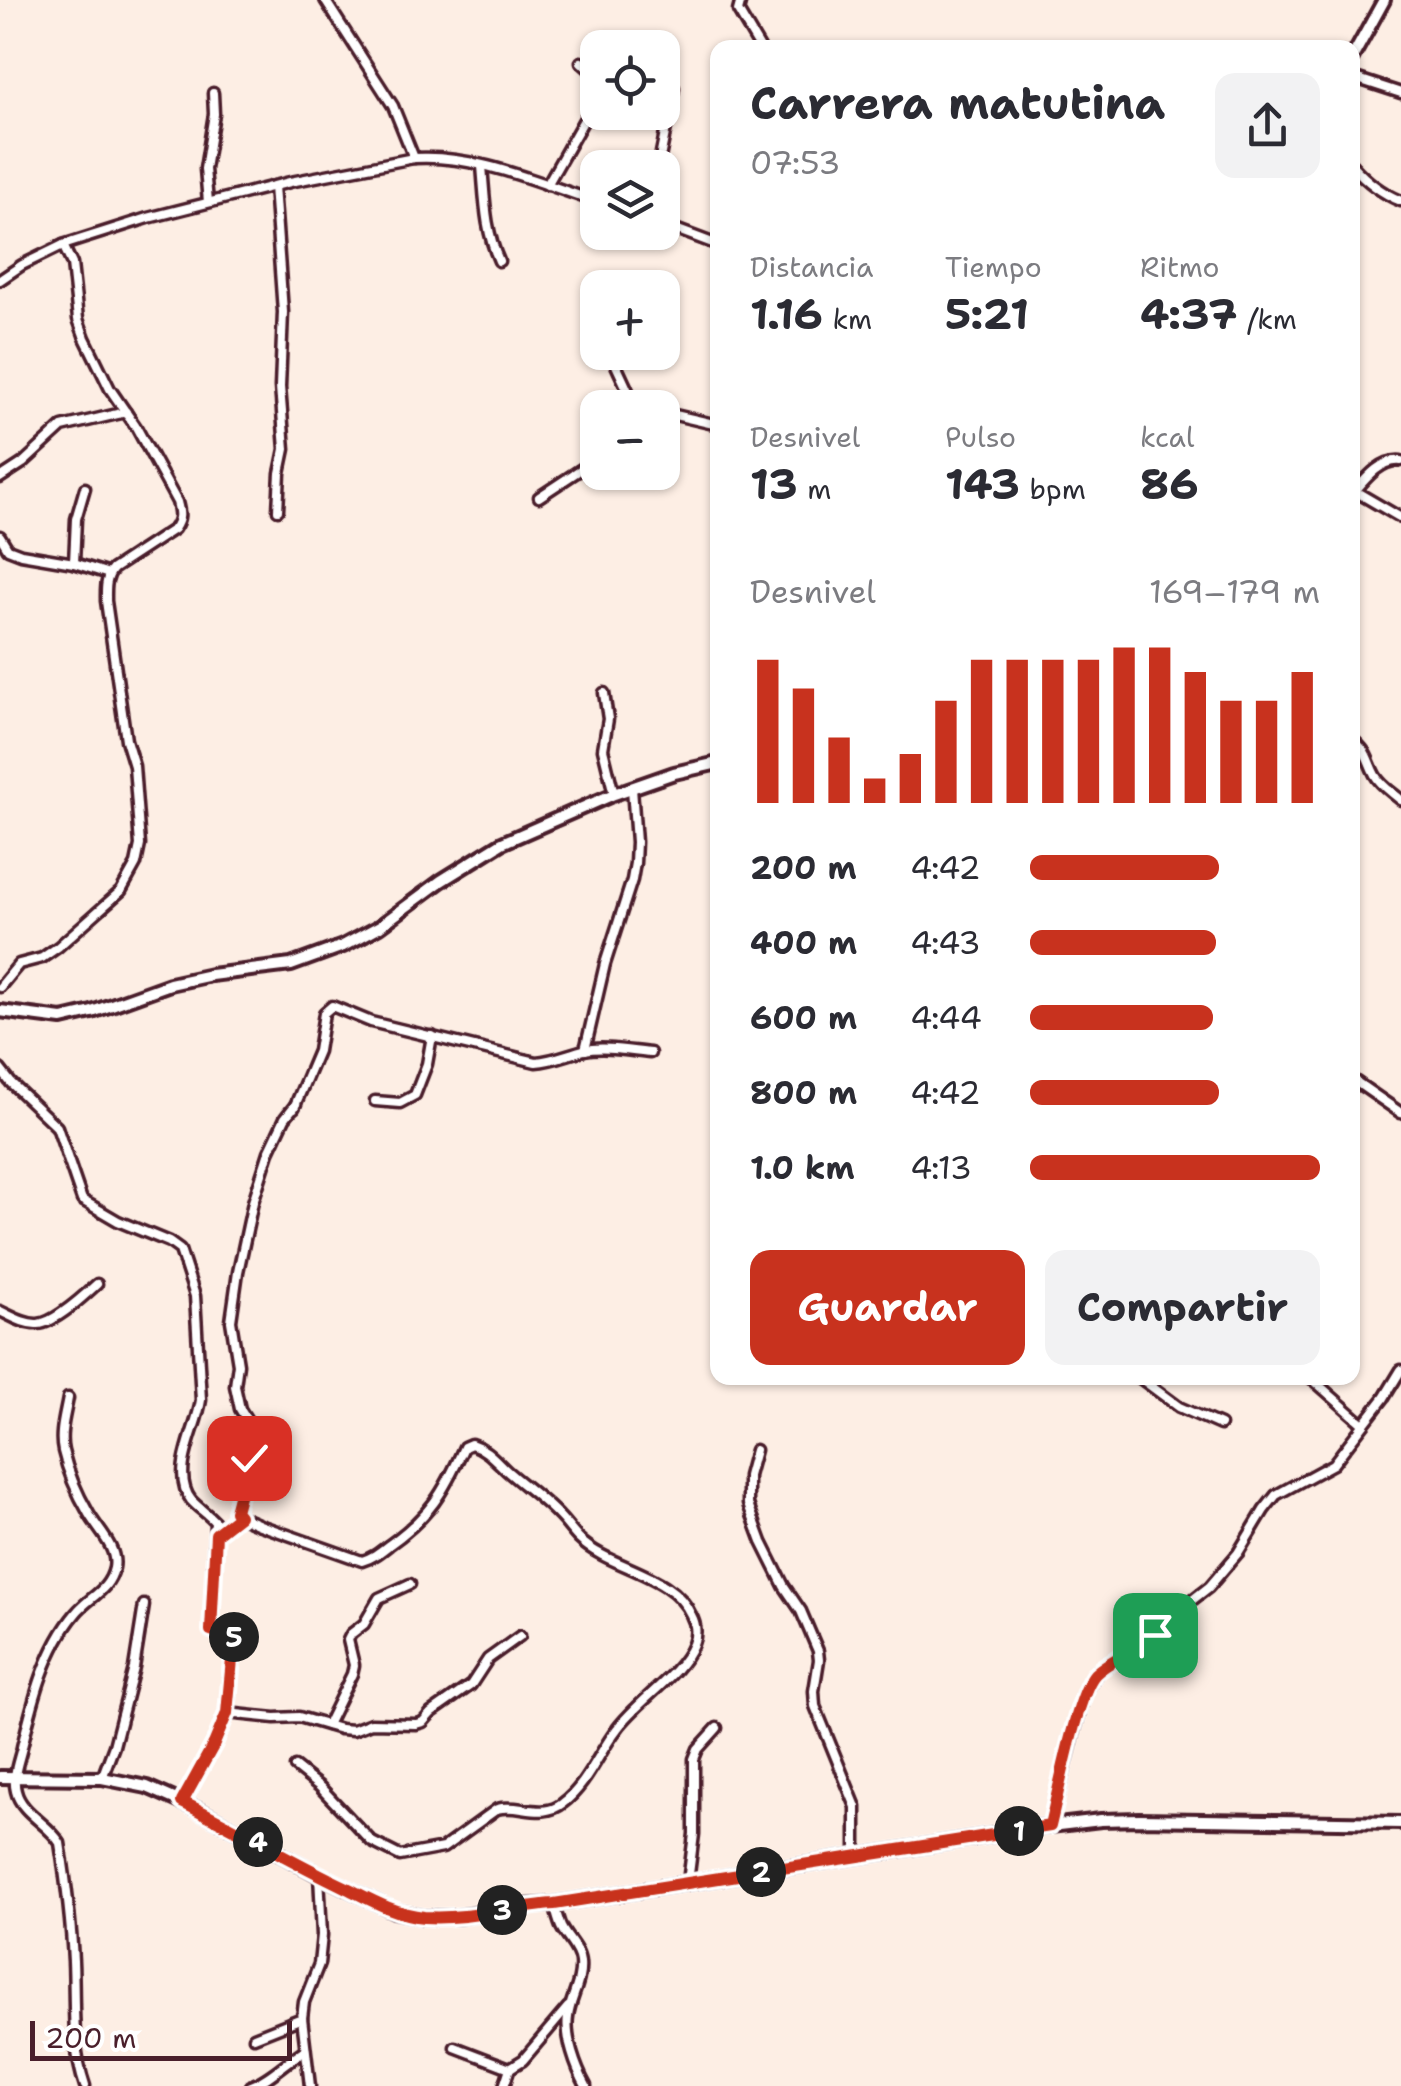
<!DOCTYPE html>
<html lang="es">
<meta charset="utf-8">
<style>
body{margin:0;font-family:"Shantell Sans",sans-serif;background:#f2f2f3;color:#2b2b33;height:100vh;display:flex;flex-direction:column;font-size:38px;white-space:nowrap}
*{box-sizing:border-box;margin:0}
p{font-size:32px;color:#7c7c81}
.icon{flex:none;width:55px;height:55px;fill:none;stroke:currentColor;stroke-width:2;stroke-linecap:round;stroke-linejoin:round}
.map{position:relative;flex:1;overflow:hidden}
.details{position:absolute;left:710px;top:40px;width:650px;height:1345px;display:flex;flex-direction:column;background:#fff;border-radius:20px;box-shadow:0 2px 8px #0004}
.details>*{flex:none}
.buttons{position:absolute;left:580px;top:30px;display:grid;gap:20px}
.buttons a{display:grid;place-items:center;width:100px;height:100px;border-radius:20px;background:#fff;box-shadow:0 2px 8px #0004;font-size:50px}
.scale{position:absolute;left:30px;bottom:25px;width:262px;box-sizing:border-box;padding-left:10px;border:5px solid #4a1f2b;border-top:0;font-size:28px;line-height:35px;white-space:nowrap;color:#4a1f2b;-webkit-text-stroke:8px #fff;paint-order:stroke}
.pin{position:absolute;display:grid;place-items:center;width:85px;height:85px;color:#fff;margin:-42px;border-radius:20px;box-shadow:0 5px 15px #0006}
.km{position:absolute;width:50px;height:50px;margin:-25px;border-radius:50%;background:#222;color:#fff;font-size:28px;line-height:50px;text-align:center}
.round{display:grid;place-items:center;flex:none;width:105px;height:105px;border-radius:20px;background:#f2f2f3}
.head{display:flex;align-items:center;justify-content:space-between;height:170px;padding:0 40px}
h1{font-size:45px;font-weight:700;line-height:75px}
.figures{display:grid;grid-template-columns:repeat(3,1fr);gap:15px;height:170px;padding:10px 40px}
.figures div{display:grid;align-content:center}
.figures b{font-size:42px;font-weight:700}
.figures small{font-size:28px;font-weight:400}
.figures p{font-size:28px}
.chart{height:280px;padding:20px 40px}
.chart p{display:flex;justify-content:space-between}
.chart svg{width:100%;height:180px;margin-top:10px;stroke:#c8321e;stroke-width:6}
.button{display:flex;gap:20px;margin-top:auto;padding:20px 40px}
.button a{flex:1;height:115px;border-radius:20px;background:#c8321e;color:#fff;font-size:40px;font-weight:700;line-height:115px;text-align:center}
.button a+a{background:#f2f2f3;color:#2b2b33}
ul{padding:0 40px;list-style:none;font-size:32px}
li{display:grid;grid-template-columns:160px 120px 1fr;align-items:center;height:75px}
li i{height:25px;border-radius:12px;background:#c8321e}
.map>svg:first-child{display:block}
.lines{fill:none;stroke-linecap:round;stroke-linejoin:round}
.street-casing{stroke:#4a1f2b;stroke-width:15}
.secondary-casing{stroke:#4a1f2b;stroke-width:18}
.street{stroke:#fff;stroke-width:8}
.secondary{stroke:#fff;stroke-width:10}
.route-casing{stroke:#fff;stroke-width:20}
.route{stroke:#c8321e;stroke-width:12}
</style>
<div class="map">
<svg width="1401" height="2086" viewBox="0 0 1401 2086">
<rect width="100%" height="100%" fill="#fdeee4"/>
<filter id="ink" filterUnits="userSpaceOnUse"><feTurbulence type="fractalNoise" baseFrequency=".01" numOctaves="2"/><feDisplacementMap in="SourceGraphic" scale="20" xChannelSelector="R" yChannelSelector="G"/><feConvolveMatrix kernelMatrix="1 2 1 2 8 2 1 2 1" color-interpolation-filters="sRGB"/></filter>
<g filter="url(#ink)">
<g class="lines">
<defs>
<g id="street">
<polyline points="325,0 393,106 414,158"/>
<polyline points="741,0 738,11 760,48"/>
<polyline points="581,62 590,70 598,83"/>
<polyline points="1352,77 1401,93"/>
<path d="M1352,165C1366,181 1381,193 1401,201"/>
<path d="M482,166C485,199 485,230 499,261"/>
<polyline points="658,168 674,88"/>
<polyline points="547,185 598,95"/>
<polyline points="274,186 283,312 280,387 285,449 280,473 278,510"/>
<polyline points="208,202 205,169 214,114 213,93"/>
<polyline points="662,224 718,245"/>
<path d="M0,280L22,265L63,245L148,218L290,182L414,158C476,154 539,183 598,202"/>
<polyline points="610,352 635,406 642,408"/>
<polyline points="662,412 718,425"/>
<polyline points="0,478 23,463 62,427 126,412"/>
<polyline points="1353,490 1401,518"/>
<path d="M1355,491C1367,477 1382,459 1401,461"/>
<polyline points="539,497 598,458"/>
<polyline points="0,536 8,549 21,554 74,563 109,574"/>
<polyline points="74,563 76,519 85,488"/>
<polyline points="604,693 608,719 603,749 614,794"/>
<path d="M1352,739C1369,753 1366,758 1375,775C1381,786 1392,792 1401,800"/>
<path d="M0,987L19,964L42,958L58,947L121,891L136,864L140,845L134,766L126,740L106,601C106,590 105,578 113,569L174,529C181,519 180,513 177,502L136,427L110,389L85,338L78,319L72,264L63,245"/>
<polyline points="585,1050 605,964 632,880 635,863 636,842 632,788"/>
<path d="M0,1069L11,1083L57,1127L82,1200L118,1221L169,1242L180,1250L195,1296L201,1400C197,1429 170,1472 191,1500C198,1508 208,1514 215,1522L211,1631L234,1637L227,1713L214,1744L182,1802"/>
<polyline points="1352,1079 1401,1113"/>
<polyline points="375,1101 400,1103 415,1095 427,1064 432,1036"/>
<path d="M294,1108L318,1051L324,1013L332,1006L371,1022L536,1062C553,1061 568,1054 584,1050C605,1046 629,1051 650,1053"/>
<path d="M0,1311C11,1316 25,1325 38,1324C55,1323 84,1296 97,1284"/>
<polyline points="1140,1378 1179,1407 1220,1425"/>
<polyline points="1311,1378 1363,1424"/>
<path d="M68,1398C65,1415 59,1434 63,1451C68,1473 78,1495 89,1514C98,1530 118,1548 114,1568C109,1591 89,1597 76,1613C45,1650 33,1701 22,1747C19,1761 12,1776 16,1791C21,1813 49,1824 60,1843C66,1881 71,1921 73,1961C75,2003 71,2046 85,2086"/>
<polyline points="755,1450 748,1476 748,1504 762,1542 784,1586 801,1611 818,1651 819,1660 814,1691 815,1706 856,1807 856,1857"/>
<polyline points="216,1534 239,1516"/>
<polyline points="227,1713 275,1718 299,1717 340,1729 353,1730 371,1723 416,1724 423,1722 431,1713 471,1685 488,1659 520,1636"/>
<polyline points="327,1725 352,1674 354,1665 348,1640 351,1634 364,1624 379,1598 410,1584"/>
<path d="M295,1767L320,1787L372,1842L400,1856L443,1848L497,1809C519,1803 542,1820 563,1803C587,1785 599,1752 617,1729C638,1700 680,1676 693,1644C697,1634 696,1624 691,1615C673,1573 610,1569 579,1539C572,1532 566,1523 559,1516C543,1499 524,1486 507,1471C495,1460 487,1449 471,1444L464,1447C444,1492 430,1516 389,1545C380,1552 373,1558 362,1561L260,1525L239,1516L235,1511L252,1438L250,1425L240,1409L235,1386L238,1364L231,1321L238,1272L253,1202L269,1152L285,1118L296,1104"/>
<polyline points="102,1778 114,1746 134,1668 144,1605"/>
<polyline points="1050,1826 1085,1691 1099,1670 1146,1643 1182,1608 1209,1587 1238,1553 1264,1510 1276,1495 1333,1464 1384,1398 1401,1370"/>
<polyline points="688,1882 694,1834 694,1759 698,1749 717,1728"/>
<path d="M554,1904C556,1912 558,1920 561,1927C567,1939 579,1949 580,1962C582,1983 570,1998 568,2017C565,2038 576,2068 586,2086"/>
<polyline points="254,2037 302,2018"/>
<polyline points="455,2047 510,2068 523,2060 568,2007"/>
<path d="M250,2086C268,2081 288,2060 305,2050"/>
<polyline points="310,2086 302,2018 304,2002 319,1964 322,1935 319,1875"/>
<polyline points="504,2086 510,2068"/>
</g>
<g id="secondary">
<polyline points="1352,58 1384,0"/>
<polyline points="0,1011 62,1019 92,1012 170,984 211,975 291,965 343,946 380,926 441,881 502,843 614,794 674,773 718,763"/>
<polyline points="0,1777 102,1778 147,1787 199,1810 319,1875 394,1911 423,1917 457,1917 524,1906 554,1904 1050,1826 1101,1820 1139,1819 1401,1823"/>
</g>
</defs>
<!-- street casing -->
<use href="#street" class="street-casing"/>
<!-- secondary casing -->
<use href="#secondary" class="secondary-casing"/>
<!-- street -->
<use href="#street" class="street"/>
<!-- secondary -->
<use href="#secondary" class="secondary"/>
</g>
</g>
<g class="lines" filter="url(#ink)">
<defs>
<path id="route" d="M249,1458L235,1511L239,1516L216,1534L211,1630L234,1638L227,1713L214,1744L182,1802C237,1829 290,1861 345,1887C371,1900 395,1914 424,1917C467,1920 511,1907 554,1904L1050,1826C1058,1794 1077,1694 1095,1674C1112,1657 1138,1652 1155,1635"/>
</defs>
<!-- route casing -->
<use href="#route" class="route-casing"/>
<!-- route -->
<use href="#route" class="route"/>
</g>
</svg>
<div class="buttons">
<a><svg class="icon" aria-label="locate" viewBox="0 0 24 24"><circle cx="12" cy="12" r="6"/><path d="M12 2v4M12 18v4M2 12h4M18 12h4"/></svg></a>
<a><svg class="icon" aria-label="layers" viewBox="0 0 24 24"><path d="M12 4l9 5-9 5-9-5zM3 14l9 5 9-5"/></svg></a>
<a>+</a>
<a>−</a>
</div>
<div class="scale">200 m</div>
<div class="pin" style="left:1155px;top:1635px;background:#1e9e55"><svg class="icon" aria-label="arrive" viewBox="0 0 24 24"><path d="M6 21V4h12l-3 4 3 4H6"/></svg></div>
<div class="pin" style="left:249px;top:1458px;background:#d93025"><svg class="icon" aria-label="check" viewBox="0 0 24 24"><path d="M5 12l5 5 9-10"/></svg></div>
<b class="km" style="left:1019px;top:1831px">1</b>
<b class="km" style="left:761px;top:1872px">2</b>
<b class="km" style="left:502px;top:1910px">3</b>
<b class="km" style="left:258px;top:1842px">4</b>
<b class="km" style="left:234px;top:1637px">5</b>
<section class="details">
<div class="head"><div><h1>Carrera matutina</h1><p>07:53</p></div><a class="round"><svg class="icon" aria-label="share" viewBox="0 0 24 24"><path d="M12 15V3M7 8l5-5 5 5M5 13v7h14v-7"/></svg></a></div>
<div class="figures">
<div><p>Distancia</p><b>1.16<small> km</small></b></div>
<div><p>Tiempo</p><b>5:21</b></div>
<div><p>Ritmo</p><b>4:37<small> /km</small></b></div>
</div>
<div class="figures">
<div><p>Desnivel</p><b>13<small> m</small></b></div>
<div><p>Pulso</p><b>143<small> bpm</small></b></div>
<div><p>kcal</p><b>86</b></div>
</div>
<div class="chart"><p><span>Desnivel</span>169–179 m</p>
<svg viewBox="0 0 160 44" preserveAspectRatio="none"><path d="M5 44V9M15 44V16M25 44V28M35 44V38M45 44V32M55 44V19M65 44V9M75 44V9M85 44V9M95 44V9M105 44V6M115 44V6M125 44V12M135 44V19M145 44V19M155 44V12"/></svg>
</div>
<ul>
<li><b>200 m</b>4:42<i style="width:65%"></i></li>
<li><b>400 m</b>4:43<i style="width:64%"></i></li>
<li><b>600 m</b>4:44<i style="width:63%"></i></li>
<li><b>800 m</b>4:42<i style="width:65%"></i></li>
<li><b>1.0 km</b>4:13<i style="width:100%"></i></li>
</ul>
<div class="button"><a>Guardar</a><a>Compartir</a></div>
</section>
</div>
